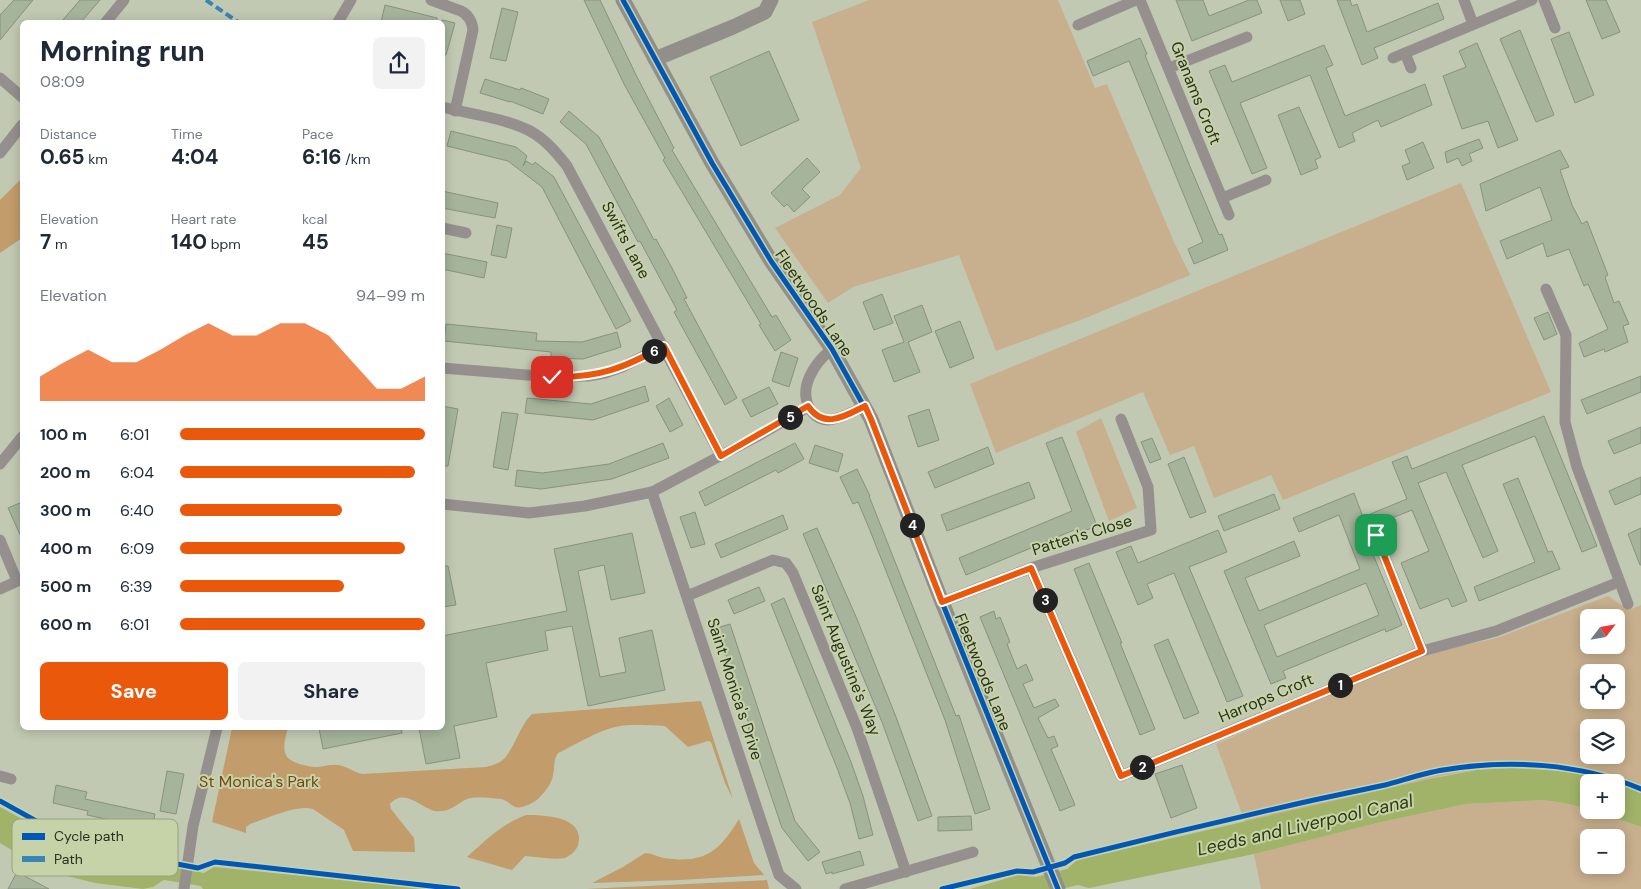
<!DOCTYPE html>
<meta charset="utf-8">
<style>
body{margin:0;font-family:"DM Sans",sans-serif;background:#f2f2f3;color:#1f2937;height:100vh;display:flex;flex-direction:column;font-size:19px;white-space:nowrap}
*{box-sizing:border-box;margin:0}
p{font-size:16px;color:#747a83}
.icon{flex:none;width:28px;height:28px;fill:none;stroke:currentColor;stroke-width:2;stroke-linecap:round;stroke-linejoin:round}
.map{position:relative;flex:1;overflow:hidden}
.panel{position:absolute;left:20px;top:20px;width:425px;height:710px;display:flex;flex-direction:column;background:#fff;border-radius:8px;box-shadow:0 2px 12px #0003}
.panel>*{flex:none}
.needle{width:32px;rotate:59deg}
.tools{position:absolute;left:1580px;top:609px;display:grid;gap:10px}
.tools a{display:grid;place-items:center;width:45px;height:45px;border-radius:8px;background:#fff;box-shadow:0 2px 12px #0003;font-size:25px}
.pin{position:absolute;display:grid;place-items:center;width:42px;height:42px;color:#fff;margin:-21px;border-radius:10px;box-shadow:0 2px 8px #0006}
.km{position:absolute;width:25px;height:25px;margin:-12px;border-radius:50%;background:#222;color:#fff;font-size:14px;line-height:25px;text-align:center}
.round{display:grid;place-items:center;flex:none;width:52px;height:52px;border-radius:8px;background:#f2f2f3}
.headline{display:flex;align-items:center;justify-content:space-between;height:85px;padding:0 20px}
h1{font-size:28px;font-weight:700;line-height:38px}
.figures{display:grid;grid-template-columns:repeat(3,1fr);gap:8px;height:85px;padding:5px 20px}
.figures div{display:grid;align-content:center}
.figures b{font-size:21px;font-weight:700}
.figures small{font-size:14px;font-weight:400}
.figures p{font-size:14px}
.chart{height:140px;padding:10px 20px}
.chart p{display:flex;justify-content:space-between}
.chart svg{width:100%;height:90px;margin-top:5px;fill:#ea580c;opacity:.7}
.primary-button{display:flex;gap:10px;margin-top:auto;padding:10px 20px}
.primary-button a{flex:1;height:58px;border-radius:8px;background:#ea580c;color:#fff;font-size:20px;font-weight:700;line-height:58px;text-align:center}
.primary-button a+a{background:#f2f2f3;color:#1f2937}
ul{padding:0 20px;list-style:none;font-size:16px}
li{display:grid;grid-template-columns:80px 60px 1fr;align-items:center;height:38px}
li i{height:12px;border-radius:6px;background:#ea580c}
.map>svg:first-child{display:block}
.green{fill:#c8af8d;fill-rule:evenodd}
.forest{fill:#c29c6b}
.water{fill:#a1b368}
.building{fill:#a5b49b;stroke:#899181;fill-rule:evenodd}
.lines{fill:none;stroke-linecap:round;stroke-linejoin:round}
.street{stroke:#95908e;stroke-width:11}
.secondary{stroke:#928e89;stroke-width:15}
.quiet{stroke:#3985b5;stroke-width:4;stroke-dasharray:8 4;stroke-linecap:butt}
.cycleway-casing{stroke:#c6d3a8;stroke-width:8}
.cycleway{stroke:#0057b8;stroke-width:5}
.route-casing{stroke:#fff;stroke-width:10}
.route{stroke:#ea580c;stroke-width:6}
.labels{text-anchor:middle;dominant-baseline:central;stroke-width:4;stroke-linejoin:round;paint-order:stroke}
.street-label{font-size:16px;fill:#2b301f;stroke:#c6d3a8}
.park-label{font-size:16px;fill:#774511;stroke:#c6d3a8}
.water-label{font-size:18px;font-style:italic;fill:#2f3810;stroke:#c6d3a8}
.key{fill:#c6d3a8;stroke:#98a27f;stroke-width:1}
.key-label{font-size:14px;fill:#2b301f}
</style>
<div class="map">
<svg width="1641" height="889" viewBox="0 0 1641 889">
<rect width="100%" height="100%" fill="#c2c9b2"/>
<!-- green -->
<g class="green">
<polygon points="869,0 1058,0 1095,88 1107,84 1174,242 1190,275 1083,319 996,351 959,255 853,287 828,303 775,228 840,195 861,168 812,22"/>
<polygon points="1461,183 1551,392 1283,500 1271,475 1214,498 1194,446 1170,455 1143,392 996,453 970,384"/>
<polygon points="1101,418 1137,508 1109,521 1076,432"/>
<path d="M1608,596L1629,610L1641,605V792C1591,771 1533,764 1478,770C1443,774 1408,784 1374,792C1331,802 1288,812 1245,822L1216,744L1425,654L1497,638ZM1589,618H1616V645H1589ZM1589,672H1616V700H1589ZM1589,728H1616V755H1589Z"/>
<path d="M1543,800L1564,803L1589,809V810H1593L1641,827V889H1261L1254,854L1381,822L1466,804ZM1589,838H1616V865H1589Z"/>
</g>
<!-- forest -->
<g class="forest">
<polygon points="22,178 22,238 0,253 0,200"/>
<path d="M701,701L733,799L725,783L711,742L708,741L688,747L665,726C648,725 627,723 611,728C592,734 575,745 558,753C553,760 555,767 553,775C552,783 545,792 539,798C534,803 522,809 515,807C510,805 507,800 501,799C493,798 479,797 471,798C459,800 453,813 435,811C422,809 405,787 390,804L391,809L414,838L415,852L353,851L344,830L313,809C297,804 266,819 250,824L246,827V833L212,822L232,728H288C286,736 282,747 286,755C289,763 309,767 317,767C324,767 330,764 337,765C345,765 353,772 362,774L486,767C489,766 494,765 498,763C513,756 518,727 532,714Z"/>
<path d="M526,815C544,815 586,816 578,845C577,850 570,856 565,858C553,860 538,857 525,856L512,870L467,857C486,840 502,824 526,815Z"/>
<path d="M739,819L754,863L764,875L680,880L592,883L623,867L645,853C652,853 658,857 664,858C704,864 719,852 739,819Z"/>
<polygon points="767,880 769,889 586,889"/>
</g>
<!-- water -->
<g class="water">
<path d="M1510,768C1545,769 1580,772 1613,782H1589V809L1564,803L1543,800L1466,804L1381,822L1254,854L1089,888L1078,885L1061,889H970L1018,875L1036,877L1067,869L1077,860L1429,779L1477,770Z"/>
<polygon points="1616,783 1641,792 1641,827 1593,810 1616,810"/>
<polygon points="0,807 37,827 76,843 120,854 166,860 174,867 204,873 214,867 429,889 203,889 201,886 164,880 153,887 143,889 95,883 63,875 37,865 0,843"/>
</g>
<!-- building -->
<g class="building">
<polygon points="14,0 33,0 0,40 0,15"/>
<polygon points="80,0 100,0 81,22 61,22"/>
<polygon points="584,0 600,0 637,77 674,148 672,150 772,317 776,315 791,340 775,351 759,325 761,324 663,160 665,158 624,84"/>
<polygon points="1176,0 1203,0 1209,16 1249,0 1257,0 1262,13 1192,41"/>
<polygon points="1280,0 1300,0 1305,14 1288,21"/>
<polygon points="1337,0 1350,0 1352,6 1357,4 1367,32 1438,3 1444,19 1374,48 1378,58 1362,65"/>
<polygon points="1586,0 1606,0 1620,32 1602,39"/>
<polygon points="385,5 437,18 437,22 381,22"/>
<polygon points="502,8 518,12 506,61 490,58"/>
<polygon points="442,20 455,23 446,55 442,55"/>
<polygon points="1520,30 1554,115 1536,122 1500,39"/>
<polygon points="1569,32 1594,95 1575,103 1551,39"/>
<polygon points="1140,38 1147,54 1145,55 1191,169 1219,235 1222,234 1228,250 1194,264 1188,249 1203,242 1129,61 1093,76 1087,61"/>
<polygon points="1477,43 1518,140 1498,148 1488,121 1462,129 1443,76 1466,67 1459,51"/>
<polygon points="1324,45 1333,65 1326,68 1345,116 1425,84 1432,105 1381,127 1378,120 1352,133 1355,141 1339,148 1310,75 1240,103 1267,168 1252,174 1209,71 1225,65 1232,82"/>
<polygon points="769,51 799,120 741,146 710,77"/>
<polygon points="485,79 520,90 521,88 549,99 543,114 510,101 510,102 480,93"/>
<polygon points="1299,107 1321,157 1315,160 1318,168 1301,175 1278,115"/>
<polygon points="569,111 599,137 654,240 656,239 672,268 687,298 684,299 737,398 725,405 674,312 677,310 640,241 638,242 586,144 560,122"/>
<polygon points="451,131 516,147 527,156 523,166 526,161 533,165 535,162 554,177 631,321 616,329 542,187 508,161 447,146"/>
<polygon points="1479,139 1483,148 1469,154 1472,161 1462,166 1458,158 1447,163 1445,152"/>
<polygon points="1423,142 1434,168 1407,180 1402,166 1410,163 1405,150"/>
<polygon points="1560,150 1569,167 1560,170 1572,205 1582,224 1587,221 1608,275 1605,277 1614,303 1619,301 1629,324 1623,326 1628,342 1605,352 1604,349 1584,357 1579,343 1608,329 1588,284 1584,286 1569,249 1547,257 1543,243 1507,259 1500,241 1552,220 1540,187 1486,211 1480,184"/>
<polygon points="807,158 820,172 802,189 810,197 794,212 787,204 784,207 771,193"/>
<polygon points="442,191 498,203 495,218 442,208"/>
<polygon points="497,225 512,228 506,258 491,255"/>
<polygon points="442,253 487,262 484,278 442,269"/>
<polygon points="882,294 893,323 874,330 863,302"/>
<polygon points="922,305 932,332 908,342 920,372 894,382 882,350 904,342 894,316"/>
<polygon points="1548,312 1557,334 1544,340 1534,318"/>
<polygon points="960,321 974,358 950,368 935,331"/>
<polygon points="446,324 537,333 536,341 582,342 617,332 621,347 583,359 551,358 551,352 444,341"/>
<polygon points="781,352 798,358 789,387 772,381"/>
<polygon points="1641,376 1641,392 1587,414 1581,400"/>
<polygon points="645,386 649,401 593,420 525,413 527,398 591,404"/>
<polygon points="769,387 778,404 751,417 742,400"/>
<polygon points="669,398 683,425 670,432 656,406"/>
<polygon points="442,406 458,409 448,466 442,466"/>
<polygon points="929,409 939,440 918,447 908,416"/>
<polygon points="502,412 518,414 508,470 493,467"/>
<path d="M1544,416L1597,546L1582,552L1535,436L1462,465L1498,551L1483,558L1446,472L1418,483L1467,601L1452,607L1448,598L1420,609L1401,563L1429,551L1412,510L1387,520L1363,530L1402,625L1386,632L1385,629L1283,671L1286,678L1271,684L1224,571L1294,541L1300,556L1245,578L1259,611L1360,569L1339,515L1299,532L1293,518L1354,493L1363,517L1407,499L1392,462L1407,456L1412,469ZM1366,583L1379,615L1277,657L1264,625Z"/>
<polygon points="1641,427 1641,443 1614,454 1608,441"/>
<polygon points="1062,437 1097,526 1081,532 1079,528 966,575 959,558 1072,511 1046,443"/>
<polygon points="1152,438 1161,459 1150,463 1141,442"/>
<polygon points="663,443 669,458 612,479 541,489 515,486 517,470 542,473 609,464"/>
<polygon points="795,443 804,459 778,473 776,470 705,506 699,492"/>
<polygon points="815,445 843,454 838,472 809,463"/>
<polygon points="988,447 994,464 935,488 928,472"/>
<polygon points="1184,457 1206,512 1190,518 1168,464"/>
<polygon points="857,469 870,496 869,496 956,716 959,715 990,809 975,814 945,720 869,528 858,502 853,504 840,477"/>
<polygon points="1641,477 1641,494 1615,505 1609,491"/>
<polygon points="1518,478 1548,552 1552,551 1560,569 1479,601 1474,587 1535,562 1503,484"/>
<polygon points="1029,482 1035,498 947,531 941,515"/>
<polygon points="1274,494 1280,509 1224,531 1218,516"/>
<polygon points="22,502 22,539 8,508"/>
<polygon points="695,512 705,544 691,548 680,517"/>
<polygon points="783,515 788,529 721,558 715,544"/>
<polygon points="817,528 857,619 896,717 932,816 918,821 882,722 803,534"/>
<polygon points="1641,528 1641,565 1640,565 1628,534"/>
<polygon points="1218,530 1227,552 1189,567 1243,696 1227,702 1174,573 1147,584 1153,598 1138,605 1116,552 1131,546 1138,563"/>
<polygon points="632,533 645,593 611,600 604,565 578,571 600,677 626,672 619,638 652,630 665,690 588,706 572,626 545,631 548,650 486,663 497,717 454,726 460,758 426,764 419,728 442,728 442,636 567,611 554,549"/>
<polygon points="1089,563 1122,643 1120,643 1155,729 1140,735 1074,569"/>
<polygon points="442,566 448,566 456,605 442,607"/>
<polygon points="759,587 765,601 734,614 728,600"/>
<polygon points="784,598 851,762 863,796 873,835 859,839 850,803 837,768 771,604"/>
<polygon points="994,611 996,619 1000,617 1010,642 1007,644 1017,669 1026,664 1033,680 1023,684 1034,708 1055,699 1059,706 1038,718 1048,738 1054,736 1058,746 1051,749 1075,805 1060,811 980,617"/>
<polygon points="730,624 795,821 820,852 808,861 782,828 748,727 750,727 717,628"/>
<polygon points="1168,639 1199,713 1184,719 1154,645"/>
<polygon points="319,728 401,728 402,733 323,749"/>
<polygon points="1182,765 1197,808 1171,818 1155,774"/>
<polygon points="167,771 184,774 176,814 160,811"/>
<polygon points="56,785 87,792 85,799 155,814 152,829 87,815 88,811 53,803"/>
<polygon points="971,816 972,830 938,831 938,817"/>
<polygon points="860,851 864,865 832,874 832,872 826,874 822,862"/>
<polygon points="17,872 49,889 8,889"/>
</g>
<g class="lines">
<!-- street -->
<g class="street">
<path d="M431,0L461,11C469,15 472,21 473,30L455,111"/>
<polyline points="1140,0 1229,215"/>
<polyline points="1464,0 1473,24"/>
<polyline points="1544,0 1555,28"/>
<polyline points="106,22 124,0"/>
<polyline points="338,22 351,0"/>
<polyline points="1078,25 1136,0"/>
<polyline points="1405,53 1532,0"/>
<polyline points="1393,58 1405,53 1411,68"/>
<polyline points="1169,68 1247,37"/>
<polyline points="0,78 22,97"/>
<path d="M442,107C470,114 505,118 530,131C545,139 556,152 567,166L721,456"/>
<polyline points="0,153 22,125"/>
<polyline points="1222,198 1266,180"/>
<polyline points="442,228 466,233"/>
<polyline points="1546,289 1566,335 1565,422 1577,467 1628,604"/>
<path d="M832,349C814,363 796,390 812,412C816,417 822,420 829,420C841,419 854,411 865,406"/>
<polyline points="442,368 552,377 588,376 605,373 622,367 664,346"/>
<polyline points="0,464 22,437"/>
<polyline points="652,492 779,875 796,889"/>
<polyline points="442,504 529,513 585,506 652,492 756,437 808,407"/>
<polyline points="1376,535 1422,651"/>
<polyline points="0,540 17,581"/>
<polyline points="1031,568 1121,776 1422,651 1496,631 1619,582"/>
<polyline points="0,589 22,579"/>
<polyline points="687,596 773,560 786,563 793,573 857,728 906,872"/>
<polyline points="942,602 1031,568 1151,530 1148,487 1121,419"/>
<polyline points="0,776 11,779"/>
<polyline points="184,889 193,826 217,728"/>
<polyline points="845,889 973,852"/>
</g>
<!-- secondary -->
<g class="secondary">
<polyline points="623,0 712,163 771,261 832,349 871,419 942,602 1058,889"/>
<polyline points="655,59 733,27 765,12 771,0"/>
</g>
<!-- quiet -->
<polyline class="quiet" points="206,0 238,22"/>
<defs>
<g id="cycleway">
<polyline points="623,0 712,163 771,261 832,349 871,419 942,602 1058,889"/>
<polyline points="0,801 47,827 81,841 126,850 165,856 177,864 198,868 215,862 458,889"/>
<path d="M942,889L1017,871L1033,872L1065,863L1074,857C1154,837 1234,818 1314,800C1338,795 1361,790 1385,785C1404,780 1424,773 1443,770C1509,759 1580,763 1641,789"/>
</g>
</defs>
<!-- cycleway casing -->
<use href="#cycleway" class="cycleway-casing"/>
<!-- cycleway -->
<use href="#cycleway" class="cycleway"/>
</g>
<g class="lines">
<defs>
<path id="route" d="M552,377C599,378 624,368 664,346L721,456L808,406C824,430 845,416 865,406L871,419L942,602L1031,568L1121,776L1422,651L1376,535"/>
</defs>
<!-- route casing -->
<use href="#route" class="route-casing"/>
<!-- route -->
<use href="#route" class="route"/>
</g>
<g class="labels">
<!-- street labels -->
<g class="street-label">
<text transform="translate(1196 93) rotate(68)">Granams Croft</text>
<text transform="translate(626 240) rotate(62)">Swifts Lane</text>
<text transform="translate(814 303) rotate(56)">Fleetwoods Lane</text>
<text transform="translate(1082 535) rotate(-17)">Patten's Close</text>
<text transform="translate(846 660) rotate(68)">Saint Augustine's Way</text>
<text transform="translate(983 672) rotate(68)">Fleetwoods Lane</text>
<text transform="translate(735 689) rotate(72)">Saint Monica's Drive</text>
<text transform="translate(1266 698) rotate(-23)">Harrops Croft</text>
</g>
<!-- park labels -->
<g class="park-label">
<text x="259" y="781">St Monica's Park</text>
</g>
<!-- water labels -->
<g class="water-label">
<text transform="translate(1305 825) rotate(-13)">Leeds and Liverpool Canal</text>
</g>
</g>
<!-- legend -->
<rect x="12" y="819" width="166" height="57" rx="8" class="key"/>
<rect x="22" y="833" width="23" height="7" fill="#0057b8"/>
<rect x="22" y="856" width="23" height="6" fill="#3985b5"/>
<g class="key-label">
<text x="54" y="841">Cycle path</text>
<text x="54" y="864">Path</text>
</g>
</svg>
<div class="tools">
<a><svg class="needle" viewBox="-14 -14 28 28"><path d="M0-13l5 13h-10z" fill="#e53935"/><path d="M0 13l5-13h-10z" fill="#747a83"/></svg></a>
<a><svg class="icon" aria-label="locate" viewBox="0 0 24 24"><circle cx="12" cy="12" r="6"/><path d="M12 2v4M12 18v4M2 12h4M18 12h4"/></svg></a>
<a><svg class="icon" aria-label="layers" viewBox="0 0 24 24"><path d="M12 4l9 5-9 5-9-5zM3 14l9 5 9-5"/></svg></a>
<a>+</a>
<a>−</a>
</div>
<div class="pin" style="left:1376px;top:535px;background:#1e9e55"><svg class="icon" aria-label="arrive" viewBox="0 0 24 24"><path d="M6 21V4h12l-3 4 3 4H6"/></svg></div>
<div class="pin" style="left:552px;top:377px;background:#d93025"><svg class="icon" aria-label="check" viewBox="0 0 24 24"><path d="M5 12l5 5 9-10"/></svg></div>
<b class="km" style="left:1340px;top:685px">1</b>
<b class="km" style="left:1142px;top:767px">2</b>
<b class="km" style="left:1045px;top:600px">3</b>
<b class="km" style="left:912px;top:525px">4</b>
<b class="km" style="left:790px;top:417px">5</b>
<b class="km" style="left:654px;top:351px">6</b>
<section class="panel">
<div class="headline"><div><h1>Morning run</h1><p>08:09</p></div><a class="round"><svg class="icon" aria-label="share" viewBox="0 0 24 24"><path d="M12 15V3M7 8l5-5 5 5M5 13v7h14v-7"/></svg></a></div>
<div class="figures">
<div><p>Distance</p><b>0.65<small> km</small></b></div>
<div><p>Time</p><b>4:04</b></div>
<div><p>Pace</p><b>6:16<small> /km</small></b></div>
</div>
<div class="figures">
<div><p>Elevation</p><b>7<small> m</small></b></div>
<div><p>Heart rate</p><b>140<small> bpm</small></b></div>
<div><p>kcal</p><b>45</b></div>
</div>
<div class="chart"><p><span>Elevation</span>94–99 m</p>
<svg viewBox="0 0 160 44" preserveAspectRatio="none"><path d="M0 44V32L10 25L20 19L30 25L40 25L50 19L60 12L70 6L80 12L90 12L100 6L110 6L120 12L130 25L140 38L150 38L160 32V44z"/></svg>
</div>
<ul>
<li><b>100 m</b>6:01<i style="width:100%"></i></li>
<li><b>200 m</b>6:04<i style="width:96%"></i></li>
<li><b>300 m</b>6:40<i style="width:66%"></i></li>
<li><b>400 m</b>6:09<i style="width:92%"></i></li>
<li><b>500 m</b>6:39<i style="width:67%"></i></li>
<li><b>600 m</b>6:01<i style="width:100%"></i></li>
</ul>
<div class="primary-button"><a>Save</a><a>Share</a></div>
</section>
</div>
